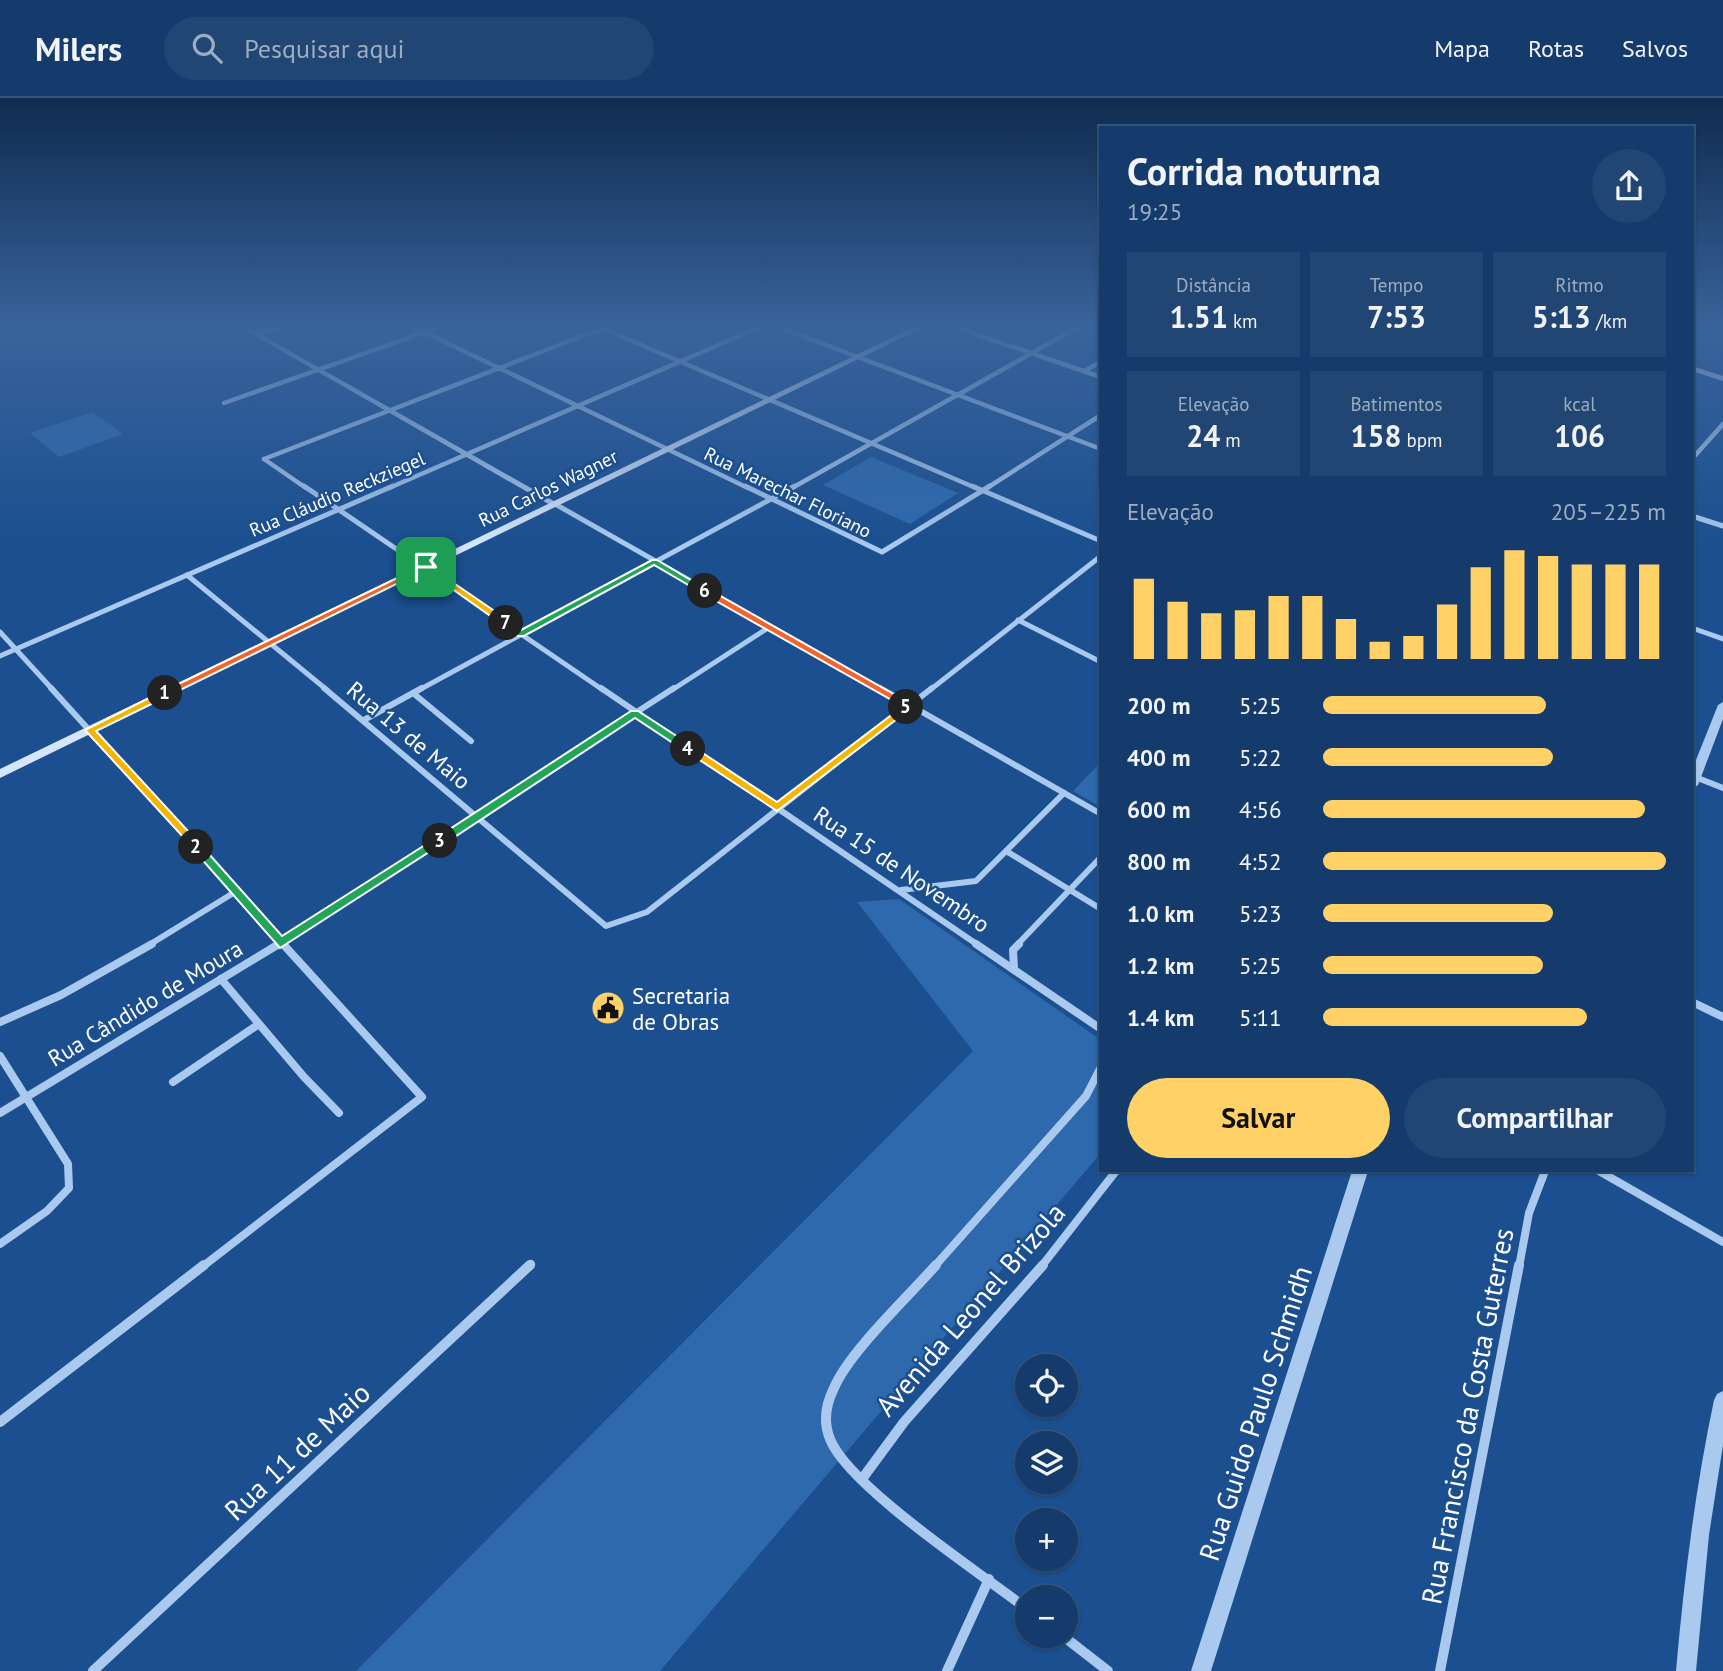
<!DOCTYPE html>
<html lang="pt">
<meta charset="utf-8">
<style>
body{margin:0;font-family:"PT Sans",sans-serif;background:#214673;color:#f1f3f6;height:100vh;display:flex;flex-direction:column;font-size:26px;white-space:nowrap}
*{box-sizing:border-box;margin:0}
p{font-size:23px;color:#9dadc1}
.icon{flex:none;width:38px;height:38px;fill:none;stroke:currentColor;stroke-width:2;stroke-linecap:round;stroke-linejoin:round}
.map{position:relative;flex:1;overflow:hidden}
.details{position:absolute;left:1099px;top:28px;width:595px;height:1046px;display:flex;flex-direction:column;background:#143b6b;border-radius:0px;box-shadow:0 2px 5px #0004,0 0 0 2px #33557e}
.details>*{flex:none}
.controls{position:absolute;left:1015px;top:1256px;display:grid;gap:14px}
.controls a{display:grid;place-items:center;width:63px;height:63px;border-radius:50%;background:#143b6b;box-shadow:0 2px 5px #0004,0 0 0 2px #33557e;font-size:35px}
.pin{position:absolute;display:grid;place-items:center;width:60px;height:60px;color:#fff;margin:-30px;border-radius:14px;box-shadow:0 4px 10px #0006}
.km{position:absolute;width:35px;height:35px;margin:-18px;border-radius:50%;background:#222;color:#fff;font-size:19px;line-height:35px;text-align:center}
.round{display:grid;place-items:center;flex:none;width:74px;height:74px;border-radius:37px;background:#214673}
.head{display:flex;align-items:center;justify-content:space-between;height:119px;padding:0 28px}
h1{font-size:38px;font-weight:800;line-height:52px}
.metrics{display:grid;grid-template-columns:repeat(3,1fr);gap:10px;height:119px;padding:7px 28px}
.metrics div{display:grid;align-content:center;border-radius:0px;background:#214673;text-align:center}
.metrics b{font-size:30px;font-weight:800}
.metrics small{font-size:19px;font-weight:400}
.metrics p{font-size:19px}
.chart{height:196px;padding:14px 28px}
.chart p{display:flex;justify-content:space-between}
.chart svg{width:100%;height:126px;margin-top:7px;stroke:#ffd166;stroke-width:6}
.primary-button{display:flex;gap:14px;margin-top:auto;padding:14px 28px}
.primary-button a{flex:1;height:80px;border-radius:42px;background:#ffd166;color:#111;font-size:28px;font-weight:800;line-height:80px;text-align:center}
.primary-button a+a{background:#214673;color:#f1f3f6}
ul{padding:0 28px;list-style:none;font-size:23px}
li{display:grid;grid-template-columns:112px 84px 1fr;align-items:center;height:52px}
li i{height:18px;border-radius:9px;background:#ffd166}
header{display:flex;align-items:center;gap:42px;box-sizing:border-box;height:98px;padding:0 35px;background:#143b6b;border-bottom:2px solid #33557e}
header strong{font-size:33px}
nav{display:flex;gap:38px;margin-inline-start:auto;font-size:24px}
.search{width:490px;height:63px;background:#214673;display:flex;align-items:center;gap:18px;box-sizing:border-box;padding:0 24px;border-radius:38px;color:#9dadc1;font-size:26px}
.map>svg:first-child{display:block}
.green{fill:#2e69ad}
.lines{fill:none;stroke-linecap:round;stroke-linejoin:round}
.minor-far4{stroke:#a9c9ee;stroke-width:4.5}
.minor-far3{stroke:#a9c9ee;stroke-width:5}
.minor-far2{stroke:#a9c9ee;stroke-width:6}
.minor-far1{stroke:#a9c9ee;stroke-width:8}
.minor{stroke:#a9c9ee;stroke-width:10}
.tertiary{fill:#a9c9ee;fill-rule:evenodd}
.secondary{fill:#d6e6fa;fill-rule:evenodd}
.split-1{fill:#f0652b;stroke:#fff;stroke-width:2}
.split-2{fill:#f5b400;stroke:#fff;stroke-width:2}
.split-3{fill:#22a559;stroke:#fff;stroke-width:2}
.split-4{fill:#22a559;stroke:#fff;stroke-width:2}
.split-5{fill:#f5b400;stroke:#fff;stroke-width:2}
.split-6{fill:#f0652b;stroke:#fff;stroke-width:2}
.split-7{fill:#22a559;stroke:#fff;stroke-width:2}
.split-8{fill:#f5b400;stroke:#fff;stroke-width:2}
.labels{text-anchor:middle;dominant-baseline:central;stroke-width:5;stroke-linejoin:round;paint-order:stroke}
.far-street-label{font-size:19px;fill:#fff;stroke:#1b4f8f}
.street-label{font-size:23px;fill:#fff;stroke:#1b4f8f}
.poi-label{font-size:23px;fill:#fff;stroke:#1b4f8f;text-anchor:start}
.near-street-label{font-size:28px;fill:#fff;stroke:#1b4f8f}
</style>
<header>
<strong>Milers</strong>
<div class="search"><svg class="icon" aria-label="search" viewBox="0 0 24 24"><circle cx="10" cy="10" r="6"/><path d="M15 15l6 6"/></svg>Pesquisar aqui</div>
<nav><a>Mapa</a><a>Rotas</a><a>Salvos</a></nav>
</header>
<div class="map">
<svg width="1723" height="1573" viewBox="0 0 1723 1573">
<rect width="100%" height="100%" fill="#1b4f8f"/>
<!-- green -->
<g class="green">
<polygon points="93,314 123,336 59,359 30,335"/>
<polygon points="871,359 958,395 910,426 823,387"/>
<polygon points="1101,664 1101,709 1073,693"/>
<polygon points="899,801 1101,942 1101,1055 660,1573 356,1573 973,953 857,804"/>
</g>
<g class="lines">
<!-- minor-far4 -->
<g class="minor-far4">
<polyline points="412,228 748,390"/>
<polyline points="597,228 976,390"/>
<polyline points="776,228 1101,351"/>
<polyline points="952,228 1101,279"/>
<polyline points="256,236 284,228"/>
<polyline points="1084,273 1101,264"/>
<polyline points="224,305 442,228"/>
<polyline points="264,361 306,390"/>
<polyline points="264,361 603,230"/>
<polyline points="1692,361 1723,326"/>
<polyline points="389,390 762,228"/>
<polyline points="792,390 1080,228"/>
<polyline points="987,390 1101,317"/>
</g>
<!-- minor-far3 -->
<g class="minor-far3">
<polyline points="304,388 603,592"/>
<polyline points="745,388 882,454 990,388"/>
<polyline points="972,388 1101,443"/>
<polyline points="555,406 883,592"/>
<polyline points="1692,418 1723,428"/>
<polyline points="187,477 327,592"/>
<polyline points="1018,522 1101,564"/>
<polyline points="1692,530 1723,541"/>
<polyline points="0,534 53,592"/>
<polyline points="0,558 393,388"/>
<polyline points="419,592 795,388"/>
<polyline points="672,592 768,530"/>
<polyline points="930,592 1101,458"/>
</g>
<!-- minor-far2 -->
<g class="minor-far2">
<polyline points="51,590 284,847"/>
<polyline points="324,590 606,828 647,814 932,590"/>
<polyline points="601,590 978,847"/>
<polyline points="880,590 1101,716"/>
<polyline points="413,595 471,643"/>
<polyline points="364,622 422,590"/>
<polyline points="1695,679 1723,690"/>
<polyline points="1006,753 1101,811"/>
<polyline points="901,792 976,783 1064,695"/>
<polyline points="149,847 235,794"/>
<polyline points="276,847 674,590"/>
<polyline points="1017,847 1101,759"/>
</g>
<!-- minor-far1 -->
<g class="minor-far1">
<polyline points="976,846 1101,931"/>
<polyline points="1014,871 1013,852 1019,846"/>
<polyline points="221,881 304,979 339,1015"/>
<polyline points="1692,904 1723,919"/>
<polyline points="0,924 61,897 152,846"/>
<polyline points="0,958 68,1066 69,1090 47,1113 0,1146"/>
<polyline points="173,984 259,926"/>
<polyline points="0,1015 279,846"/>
<polyline points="1599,1073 1723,1144"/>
<polyline points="202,1169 422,999 283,846"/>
<polyline points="528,1169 531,1166"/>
<polyline points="934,1169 1086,998 1101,969"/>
<polyline points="1041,1169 1116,1073"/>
<polyline points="1519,1169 1529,1115 1545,1073"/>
</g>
<!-- minor -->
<g class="minor">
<path d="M936,1167C908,1199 849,1254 834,1290C826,1306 823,1324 830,1341C848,1388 983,1477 1027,1511"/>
<polyline points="0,1324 204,1167"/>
<polyline points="862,1381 904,1324 1043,1167"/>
<polyline points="1063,1538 1108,1573"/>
<polyline points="93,1573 530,1167"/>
<polyline points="947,1573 989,1481"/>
<polyline points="1440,1573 1519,1167"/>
</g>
<!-- tertiary -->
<g class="tertiary">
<polygon points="238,228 246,228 559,406 552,408"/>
<polygon points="1723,604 1723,621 1698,687 1692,691 1692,672 1718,607"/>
<polygon points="1352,1073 1368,1073 1211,1573 1191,1573"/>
<path d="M1723,1293V1347L1709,1437L1696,1573H1676C1684,1482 1695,1392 1714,1302L1717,1296Z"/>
</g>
<!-- secondary -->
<g class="secondary">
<polygon points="916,228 926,228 0,680 0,671"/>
<polygon points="1692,268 1723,278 1723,283 1692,273"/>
</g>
</g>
<!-- sky -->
<linearGradient id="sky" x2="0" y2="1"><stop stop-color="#0f2b4f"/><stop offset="0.51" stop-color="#39639b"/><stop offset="1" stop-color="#39639b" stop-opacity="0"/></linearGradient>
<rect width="1723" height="448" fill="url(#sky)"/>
<!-- split-1 -->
<polygon class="split-1" points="426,466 429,470 168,598 160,595"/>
<!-- split-2 -->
<polygon class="split-2" points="165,592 168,598 96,633 200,746 202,749 196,753 85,632"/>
<!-- split-3 -->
<polygon class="split-3" points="436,740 446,743 280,850 191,749 200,746 282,838"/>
<!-- split-4 -->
<polygon class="split-4" points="631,613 638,613 692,648 692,653 685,653 635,620 444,746 436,746 436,740"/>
<!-- split-5 -->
<polygon class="split-5" points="906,606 910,611 777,713 683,651 692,648 777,704"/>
<!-- split-6 -->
<polygon class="split-6" points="702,491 708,491 913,607 910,611 903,611 902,608 702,495"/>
<!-- split-7 -->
<polygon class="split-7" points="652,462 657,462 709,493 702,495 654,467 524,538 518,538 502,525 509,523 521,532"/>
<!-- split-8 -->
<polygon class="split-8" points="426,466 509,523 509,527 503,527 423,470"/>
<!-- icons -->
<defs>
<symbol id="civic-disc" viewBox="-11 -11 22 22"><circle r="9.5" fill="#ffd166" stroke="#1b4f8f"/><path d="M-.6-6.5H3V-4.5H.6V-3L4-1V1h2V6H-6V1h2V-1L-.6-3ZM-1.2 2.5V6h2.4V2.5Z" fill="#111"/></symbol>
</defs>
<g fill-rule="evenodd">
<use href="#civic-disc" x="589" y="891" width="38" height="38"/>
</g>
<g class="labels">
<!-- far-street labels -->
<g class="far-street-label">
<text transform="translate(548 390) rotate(-26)">Rua Carlos Wagner</text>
<text transform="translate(788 394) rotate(26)">Rua Marechar Floriano</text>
<text transform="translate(337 396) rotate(-23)">Rua Cláudio Reckziegel</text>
</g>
<!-- street labels -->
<g class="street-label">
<text transform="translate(409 637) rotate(40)">Rua 13 de Maio</text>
<text transform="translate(902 771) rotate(34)">Rua 15 de Novembro</text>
<text transform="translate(145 905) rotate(-31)">Rua Cândido de Moura</text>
</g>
<!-- poi labels -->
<g class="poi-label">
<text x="632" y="897">Secretaria<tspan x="632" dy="26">de Obras</tspan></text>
</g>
<!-- near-street labels -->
<g class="near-street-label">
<text transform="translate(970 1211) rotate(-49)">Avenida Leonel Brizola</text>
<text transform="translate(1255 1315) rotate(-72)">Rua Guido Paulo Schmidh</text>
<text transform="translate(1467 1318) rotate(-79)">Rua Francisco da Costa Guterres</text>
<text transform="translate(297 1353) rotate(-43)">Rua 11 de Maio</text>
</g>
</g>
</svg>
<div class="controls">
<a><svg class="icon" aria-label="locate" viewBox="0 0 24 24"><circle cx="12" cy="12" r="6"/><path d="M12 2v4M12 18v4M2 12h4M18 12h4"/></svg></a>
<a><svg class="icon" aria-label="layers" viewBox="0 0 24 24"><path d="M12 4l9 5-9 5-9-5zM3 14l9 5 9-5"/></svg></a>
<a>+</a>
<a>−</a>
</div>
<div class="pin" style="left:426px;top:469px;background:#1e9e55"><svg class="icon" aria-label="arrive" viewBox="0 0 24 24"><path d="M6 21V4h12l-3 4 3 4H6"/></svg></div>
<b class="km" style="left:165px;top:595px">1</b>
<b class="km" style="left:196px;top:749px">2</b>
<b class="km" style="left:440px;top:743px">3</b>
<b class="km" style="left:688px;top:651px">4</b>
<b class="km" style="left:906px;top:609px">5</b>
<b class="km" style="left:705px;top:493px">6</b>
<b class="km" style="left:506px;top:525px">7</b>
<section class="details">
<div class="head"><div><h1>Corrida noturna</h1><p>19:25</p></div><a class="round"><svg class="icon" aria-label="share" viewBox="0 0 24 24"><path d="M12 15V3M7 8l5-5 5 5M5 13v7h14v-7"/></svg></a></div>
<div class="metrics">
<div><p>Distância</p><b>1.51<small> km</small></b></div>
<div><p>Tempo</p><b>7:53</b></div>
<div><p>Ritmo</p><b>5:13<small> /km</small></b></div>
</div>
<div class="metrics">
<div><p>Elevação</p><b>24<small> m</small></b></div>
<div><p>Batimentos</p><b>158<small> bpm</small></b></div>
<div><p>kcal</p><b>106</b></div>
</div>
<div class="chart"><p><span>Elevação</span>205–225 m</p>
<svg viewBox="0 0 160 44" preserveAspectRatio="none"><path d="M5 44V16M15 44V24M25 44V28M35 44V27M45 44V22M55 44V22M65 44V30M75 44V38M85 44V36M95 44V25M105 44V12M115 44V6M125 44V8M135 44V11M145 44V11M155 44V11"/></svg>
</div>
<ul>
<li><b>200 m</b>5:25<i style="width:65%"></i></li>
<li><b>400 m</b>5:22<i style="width:67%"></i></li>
<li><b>600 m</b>4:56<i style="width:94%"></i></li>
<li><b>800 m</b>4:52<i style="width:100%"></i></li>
<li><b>1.0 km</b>5:23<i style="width:67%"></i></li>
<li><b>1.2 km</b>5:25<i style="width:64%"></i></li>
<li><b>1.4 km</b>5:11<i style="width:77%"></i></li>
</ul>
<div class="primary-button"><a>Salvar</a><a>Compartilhar</a></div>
</section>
</div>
